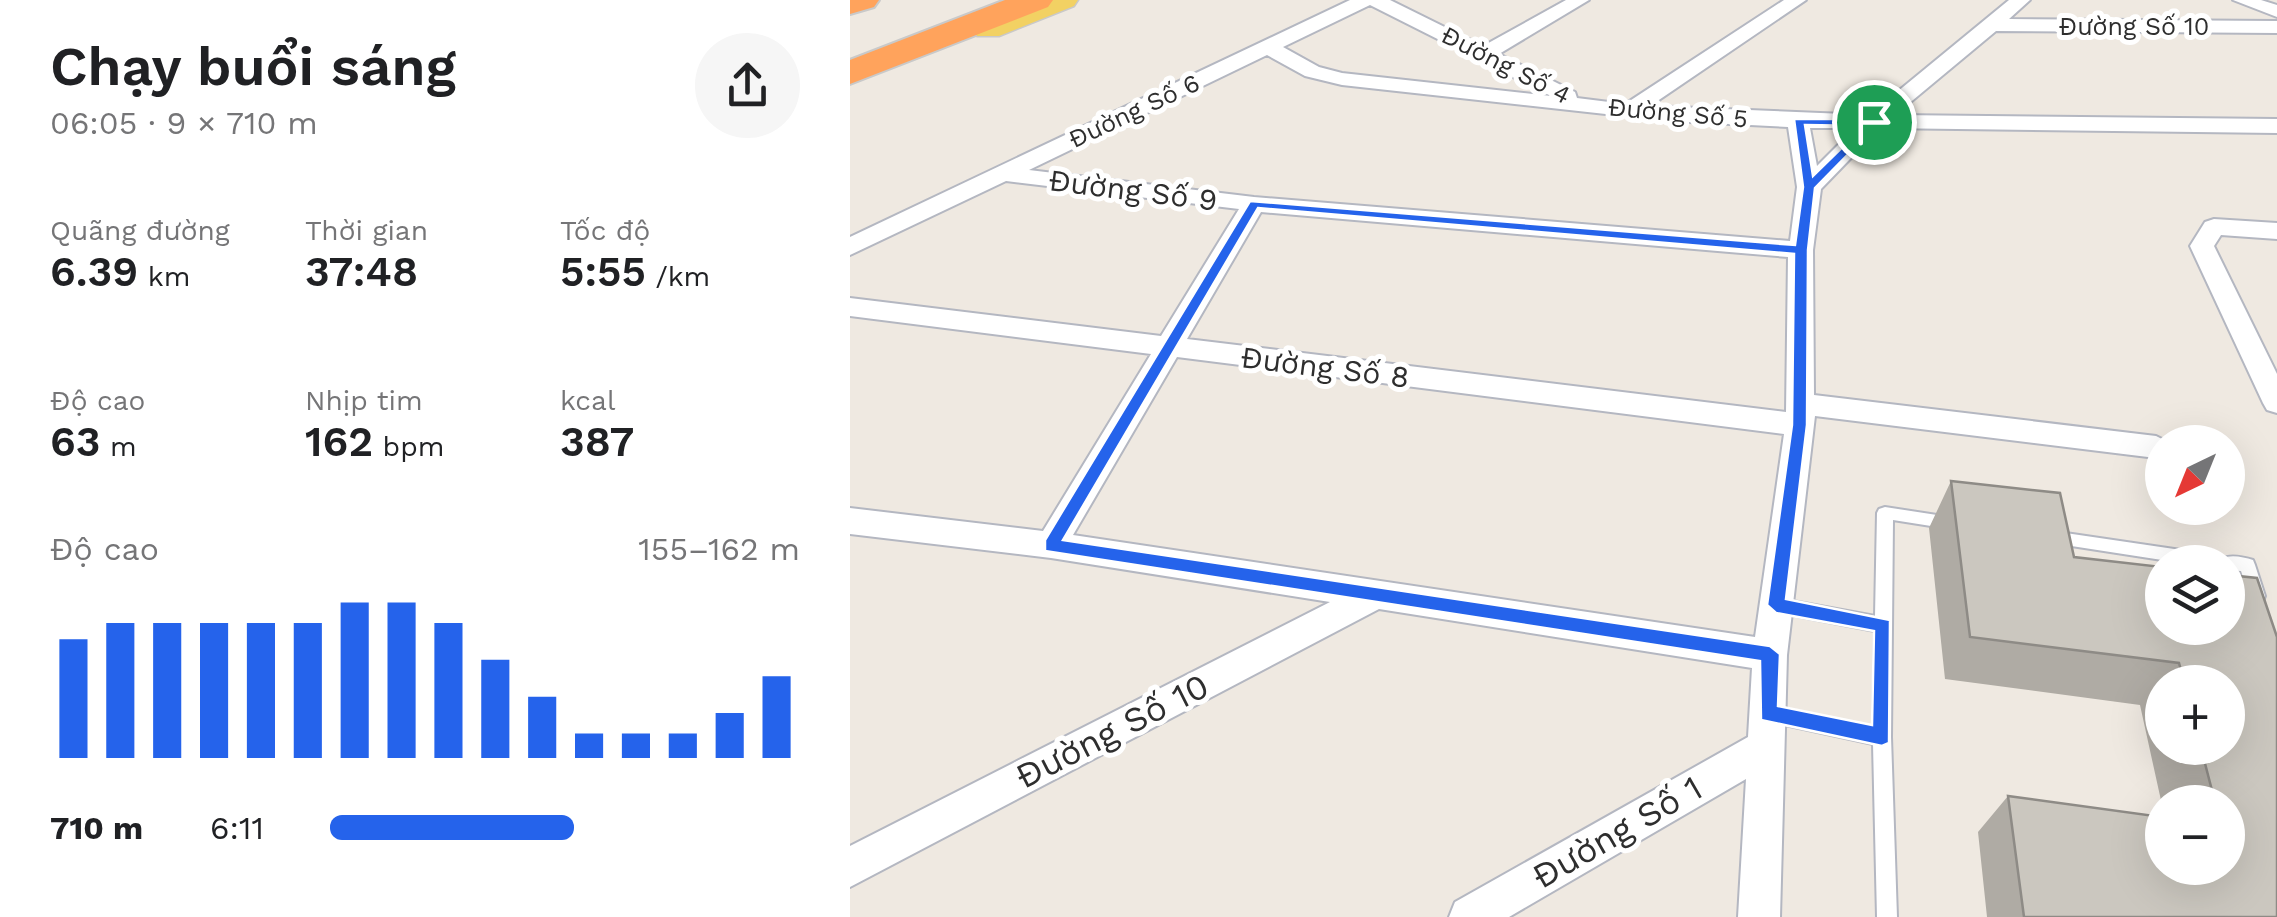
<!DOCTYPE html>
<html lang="vi">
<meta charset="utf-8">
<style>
body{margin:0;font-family:"Work Sans",sans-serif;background:#f6f6f6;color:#202124;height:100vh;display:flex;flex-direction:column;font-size:38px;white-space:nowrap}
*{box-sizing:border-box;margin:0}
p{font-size:32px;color:#757577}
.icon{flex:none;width:55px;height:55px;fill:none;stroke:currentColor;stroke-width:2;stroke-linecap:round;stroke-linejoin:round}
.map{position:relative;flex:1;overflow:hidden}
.side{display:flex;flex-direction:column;background:#fff;width:850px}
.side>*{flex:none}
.needle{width:65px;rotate:223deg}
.buttons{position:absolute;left:1295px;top:425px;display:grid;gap:20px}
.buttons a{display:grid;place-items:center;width:100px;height:100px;border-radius:50%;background:#fff;box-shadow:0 10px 40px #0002;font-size:50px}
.pin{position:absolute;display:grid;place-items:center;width:85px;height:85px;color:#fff;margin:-42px;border:5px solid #fff;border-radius:50%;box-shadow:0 2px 10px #0007}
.round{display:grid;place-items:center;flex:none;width:105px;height:105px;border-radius:52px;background:#f6f6f6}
.head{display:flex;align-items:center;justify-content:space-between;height:170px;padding:0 50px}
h1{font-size:55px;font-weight:600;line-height:75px}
.figures{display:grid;grid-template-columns:repeat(3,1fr);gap:15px;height:170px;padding:10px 50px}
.figures div{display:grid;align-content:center}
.figures b{font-size:42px;font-weight:600}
.figures small{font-size:28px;font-weight:400}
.figures p{font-size:28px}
.chart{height:280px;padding:20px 50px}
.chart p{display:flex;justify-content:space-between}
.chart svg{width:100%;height:180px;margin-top:10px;stroke:#2563eb;stroke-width:6}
ul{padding:0 50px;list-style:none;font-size:32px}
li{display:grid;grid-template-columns:160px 120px 1fr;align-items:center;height:75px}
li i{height:25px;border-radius:12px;background:#2563eb}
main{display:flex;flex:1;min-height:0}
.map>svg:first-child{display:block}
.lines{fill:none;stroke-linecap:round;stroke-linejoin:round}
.lane-casing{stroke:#b4b7c1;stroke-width:4}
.street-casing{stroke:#b4b7c1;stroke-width:4}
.primary-casing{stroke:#c9c9c9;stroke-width:3}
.highway-casing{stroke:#c9c9c9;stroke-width:4}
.lane{fill:#fff;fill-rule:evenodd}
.street{fill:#fff;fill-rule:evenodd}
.primary{fill:#f2d163;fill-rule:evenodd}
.highway{fill:#ffa35c;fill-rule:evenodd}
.wall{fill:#afaba4;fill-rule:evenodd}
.building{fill:#cbc7bf;stroke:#8e8b86;stroke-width:2.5}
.route{fill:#2563eb;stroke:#fff;stroke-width:2.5;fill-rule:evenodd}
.labels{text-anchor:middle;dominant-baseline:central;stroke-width:10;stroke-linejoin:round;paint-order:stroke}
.far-street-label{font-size:25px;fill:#2e2e2e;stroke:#fff}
.street-label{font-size:30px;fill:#2e2e2e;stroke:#fff}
.near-street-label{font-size:35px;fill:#2e2e2e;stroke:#fff}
</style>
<main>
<section class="side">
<div class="head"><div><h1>Chạy buổi sáng</h1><p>06:05 · 9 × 710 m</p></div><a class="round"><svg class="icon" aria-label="share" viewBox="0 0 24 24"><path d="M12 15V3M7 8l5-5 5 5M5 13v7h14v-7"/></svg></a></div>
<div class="figures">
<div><p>Quãng đường</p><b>6.39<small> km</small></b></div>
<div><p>Thời gian</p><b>37:48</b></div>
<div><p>Tốc độ</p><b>5:55<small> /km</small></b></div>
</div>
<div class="figures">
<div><p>Độ cao</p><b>63<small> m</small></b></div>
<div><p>Nhịp tim</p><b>162<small> bpm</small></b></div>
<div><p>kcal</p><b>387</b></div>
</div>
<div class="chart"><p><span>Độ cao</span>155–162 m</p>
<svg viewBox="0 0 160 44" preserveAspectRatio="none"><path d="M5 44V15M15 44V11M25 44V11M35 44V11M45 44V11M55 44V11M65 44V6M75 44V6M85 44V11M95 44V20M105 44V29M115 44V38M125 44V38M135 44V38M145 44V33M155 44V24"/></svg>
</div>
<ul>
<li><b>710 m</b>6:11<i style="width:52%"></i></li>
</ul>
</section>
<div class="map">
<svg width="1427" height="917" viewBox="0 0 1427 917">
<rect width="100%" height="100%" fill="#efe9e1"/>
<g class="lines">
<defs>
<g id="lane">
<polygon points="1035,507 1100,517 1106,519 1108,523 1106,527 1100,529 1043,520 1041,737 1047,917 1027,917 1023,744 917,721 911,719 908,713 911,707 917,705 1023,727 1025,631 926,612 920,610 918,605 920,600 926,598 1025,616 1027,513 1029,509"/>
<path d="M1202,531L1365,555L1372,559C1380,554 1393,557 1403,560L1405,565L1415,596L1413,601L1407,603L1401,601L1391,571L1378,570V562H1325L1202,543L1196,542L1194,537L1196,532Z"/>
</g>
<g id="street">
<path d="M500,0H540L633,46L716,0H739L649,54L725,92L727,98L775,104L934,0H956L800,106L1019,115L1159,0H1180L1159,19L1427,21V33L1146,31L1045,115L1427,119V133L1030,128L971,189L963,250L964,395L1306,436L1318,442H1312V456L1306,458L965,416L937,655L930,917H888L896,779L659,917H599L605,902L898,737L902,668L529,609L0,887V846L480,602L201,558L0,534V508L193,531L301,354L0,316V298L311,336L389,209L156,181L0,255V237ZM520,5L701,96L492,73L469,67L433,47ZM417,55L455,76L492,85L819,121L938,127L947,187L940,241L404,197L179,170ZM960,128H1005L967,166ZM411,212L938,257L936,412L337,339ZM327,357L934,434L905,637L223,535Z"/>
<polygon points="1383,0 1411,0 1427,5 1427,17"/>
<polygon points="1364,219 1427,223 1427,239 1371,235 1364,246 1427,374 1427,413 1417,410 1413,403 1340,246 1355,222"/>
</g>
<polygon id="primary" points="186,0 228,0 224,6 149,36 127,36 123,29 127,22"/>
<g id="highway">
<polygon points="0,0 29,0 24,7 0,14"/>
<polygon points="155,0 203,0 198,7 0,84 0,60"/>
</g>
</defs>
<!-- lane casing -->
<use href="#lane" class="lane-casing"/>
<!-- street casing -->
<use href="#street" class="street-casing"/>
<!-- primary casing -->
<use href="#primary" class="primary-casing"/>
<!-- highway casing -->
<use href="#highway" class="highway-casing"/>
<!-- lane -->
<use href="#lane" class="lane"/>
<!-- street -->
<use href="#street" class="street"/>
<!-- primary -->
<use href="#primary" class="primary"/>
<!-- highway -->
<use href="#highway" class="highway"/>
</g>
<!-- wall -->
<path class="wall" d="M1101,481L1224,557L1378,628L1427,917H1137L1128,832L1158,796L1378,868V802H1312V805L1290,705L1095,679L1079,528ZM1312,682H1378V748H1312Z"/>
<!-- building -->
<polygon class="building" points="1101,481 1210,493 1224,557 1312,567 1312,628 1378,628 1378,575 1407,578 1427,637 1427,917 1174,917 1158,796 1312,817 1312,868 1378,868 1378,802 1365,802 1351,748 1378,748 1378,682 1334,682 1329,663 1120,637"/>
<!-- route -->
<path class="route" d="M944,119H1024L1030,122L965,188L958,250L957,425L936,599L1040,620L1039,743L1032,746L911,720L910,661L195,551V540L400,201L945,245L953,187ZM955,125L1014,126L963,176ZM408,208L944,254L942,425L917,605L926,613L1024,631L1022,725L928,706L930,654L920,646L213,540Z"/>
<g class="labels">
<!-- far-street labels -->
<g class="far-street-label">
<text x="1284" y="26">Đường Số 10</text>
<text transform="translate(656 65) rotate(27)">Đường Số 4</text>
<text transform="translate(284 111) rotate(-25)">Đường Số 6</text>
<text transform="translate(828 113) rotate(5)">Đường Số 5</text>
</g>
<!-- street labels -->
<g class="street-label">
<text transform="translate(283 190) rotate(7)">Đường Số 9</text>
<text transform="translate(475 367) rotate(7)">Đường Số 8</text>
</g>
<!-- near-street labels -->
<g class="near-street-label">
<text transform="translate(262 731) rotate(-27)">Đường Số 10</text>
<text transform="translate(767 832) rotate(-30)">Đường Số 1</text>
</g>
</g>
</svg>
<div class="buttons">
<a><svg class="needle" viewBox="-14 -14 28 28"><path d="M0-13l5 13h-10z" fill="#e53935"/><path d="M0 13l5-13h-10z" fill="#757577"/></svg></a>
<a><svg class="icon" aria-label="layers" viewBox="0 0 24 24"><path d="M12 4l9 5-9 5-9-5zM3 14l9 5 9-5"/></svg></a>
<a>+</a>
<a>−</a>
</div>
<div class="pin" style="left:1024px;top:122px;background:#1e9e55"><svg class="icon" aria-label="arrive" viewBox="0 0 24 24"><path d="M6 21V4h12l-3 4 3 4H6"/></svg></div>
</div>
</main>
